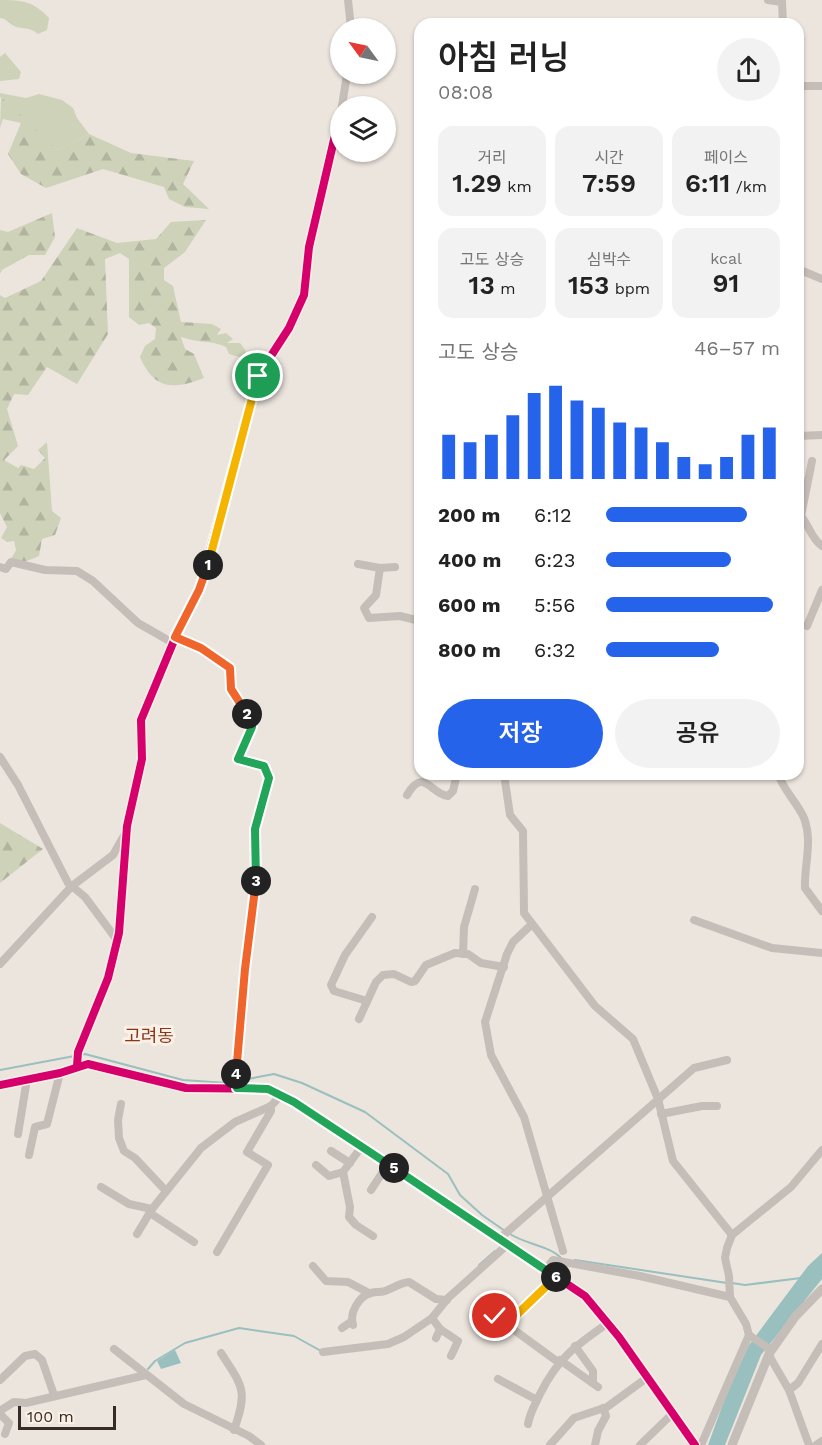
<!DOCTYPE html>
<html lang="ko">
<meta charset="utf-8">
<style>
body{margin:0;font-family:"Work Sans","Noto Sans KR",sans-serif;background:#f2f2f2;color:#222;height:100vh;display:flex;flex-direction:column;font-size:22px;white-space:nowrap}
*{box-sizing:border-box;margin:0}
p{font-size:20px;color:#767676}
.icon{flex:none;width:33px;height:33px;fill:none;stroke:currentColor;stroke-width:2;stroke-linecap:round;stroke-linejoin:round}
.map{position:relative;flex:1;overflow:hidden}
.panel{position:absolute;left:414px;top:18px;width:390px;height:762px;display:flex;flex-direction:column;background:#fff;border-radius:18px;box-shadow:0 2px 4px #0004}
.panel>*{flex:none}
.needle{width:39px;rotate:303deg}
.controls{position:absolute;left:330px;top:18px;display:grid;gap:12px}
.controls a{display:grid;place-items:center;width:66px;height:66px;border-radius:50%;background:#fff;box-shadow:0 2px 4px #0004;font-size:30px}
.scale{position:absolute;left:18px;bottom:15px;width:98px;box-sizing:border-box;padding-left:6px;border:3px solid #362b26;border-top:0;font-size:16px;line-height:21px;white-space:nowrap;color:#362b26;-webkit-text-stroke:4px #faf0e5;paint-order:stroke}
.pin{position:absolute;display:grid;place-items:center;width:51px;height:51px;color:#fff;margin:-26px;border:3px solid #fff;border-radius:50%;box-shadow:0 2px 6px #0007}
.km{position:absolute;width:30px;height:30px;margin:-15px;border-radius:50%;background:#222;color:#fff;font-size:16px;line-height:30px;text-align:center}
.round{display:grid;place-items:center;flex:none;width:63px;height:63px;border-radius:32px;background:#f2f2f2}
.summary{display:flex;align-items:center;justify-content:space-between;height:102px;padding:0 24px}
h1{font-size:33px;font-weight:600;line-height:45px}
.figures{display:grid;grid-template-columns:repeat(3,1fr);gap:9px;height:102px;padding:6px 24px}
.figures div{display:grid;align-content:center;border-radius:15px;background:#f2f2f2;text-align:center}
.figures b{font-size:26px;font-weight:600}
.figures small{font-size:16px;font-weight:400}
.figures p{font-size:16px}
.chart{height:168px;padding:12px 24px}
.chart p{display:flex;justify-content:space-between}
.chart svg{width:100%;height:108px;margin-top:6px;stroke:#2563eb;stroke-width:6}
.button{display:flex;gap:12px;margin-top:auto;padding:12px 24px}
.button a{flex:1;height:69px;border-radius:36px;background:#2563eb;color:#fff;font-size:24px;font-weight:600;line-height:69px;text-align:center}
.button a+a{background:#f2f2f2;color:#222}
ul{padding:0 24px;list-style:none;font-size:20px}
li{display:grid;grid-template-columns:96px 72px 1fr;align-items:center;height:45px}
li i{height:15px;border-radius:8px;background:#2563eb}
.map>svg:first-child{display:block}
.green{fill:#cdd2b8}
.forest{fill:url(#forest-firs)}
.water{fill:#99bfbe}
.lines{fill:none;stroke-linecap:round;stroke-linejoin:round}
.stream{stroke:#99bfbe;stroke-width:2}
.minor{stroke:#c5beb8;stroke-width:8}
.tertiary{stroke:#c5beb8;stroke-width:9}
.cycleway-casing{stroke:#faf0e5;stroke-width:11}
.cycleway{stroke:#d6006c;stroke-width:8}
.split-1-casing{stroke:#fff;stroke-width:12}
.split-2-casing{stroke:#fff;stroke-width:12}
.split-3-casing{stroke:#fff;stroke-width:12}
.split-4-casing{stroke:#fff;stroke-width:12}
.split-5-casing{stroke:#fff;stroke-width:12}
.split-6-casing{stroke:#fff;stroke-width:12}
.split-7-casing{stroke:#fff;stroke-width:12}
.split-1{stroke:#f5b400;stroke-width:8}
.split-2{stroke:#f0652b;stroke-width:8}
.split-3{stroke:#22a559;stroke-width:8}
.split-4{stroke:#f0652b;stroke-width:8}
.split-5{stroke:#22a559;stroke-width:8}
.split-6{stroke:#22a559;stroke-width:8}
.split-7{stroke:#f5b400;stroke-width:8}
.labels{text-anchor:middle;dominant-baseline:central;stroke-width:6;stroke-linejoin:round;paint-order:stroke}
.quarter-label{font-size:18px;fill:#89341b;stroke:#faf0e5}
</style>
<div class="map">
<svg width="822" height="1445" viewBox="0 0 822 1445">
<defs>
<pattern id="forest-firs" width="22" height="20" patternUnits="userSpaceOnUse" patternTransform="scale(1.5)"><rect width="22" height="20" fill="#cdd2b8"/><path d="M5 1l3.5 6h-7zM16 11l3.5 6h-7z" fill="#b1b49e"/></pattern>
</defs>
<rect width="100%" height="100%" fill="#ece5de"/>
<!-- green -->
<g class="green">
<path d="M0,0C22,0 33,1 49,18L47,30L38,34C29,26 23,30 14,26C8,23 7,19 0,18Z"/>
<polygon points="5,53 21,72 19,79 0,81 0,57"/>
<polygon points="0,93 26,98 39,94 62,100 73,108 77,118 89,134 58,150 0,97"/>
</g>
<!-- forest -->
<g class="forest">
<polygon points="1,97 58,150 89,134 131,153 194,161 183,184 209,209 185,207 169,199 164,187 103,169 46,188 21,174 8,154 21,123 3,119 0,128"/>
<polygon points="52,213 55,237 45,255 29,255 2,270 0,274 0,230 8,232"/>
<path d="M206,220L185,252L164,268V280L173,286L181,322L212,324L221,329L217,335L226,333L233,339L227,343H240L246,351L243,358L229,354L226,347C211,340 196,343 181,337L185,349L194,354L204,378C174,390 154,390 140,357L145,346L155,339L156,328L149,323L139,325L129,317V259L120,253L105,259L108,334L77,384L47,367L28,395L14,394L7,409L18,446L4,460L18,468L21,465L34,469L45,458L38,450L47,442L52,511L61,518L55,535L42,539L39,556L22,563L10,561L16,550L14,541L7,542L1,538L7,527L0,513V295L5,298L41,281L77,228L117,243L156,239L171,222Z"/>
<polygon points="0,823 43,849 0,883"/>
</g>
<!-- water -->
<g class="water">
<polygon points="822,1253 822,1279 761,1355 725,1445 708,1445 728,1390 749,1345 808,1266"/>
<polygon points="175,1350 181,1363 161,1369 157,1361"/>
</g>
<g class="lines">
<!-- stream -->
<g class="stream">
<polyline points="0,1070 85,1054 183,1080 227,1083 274,1074 302,1083 365,1112 448,1174 460,1195 482,1215 505,1231"/>
<path d="M510,1234C525,1244 550,1246 561,1258"/>
<polyline points="575,1260 727,1283"/>
<polyline points="479,1265 495,1251"/>
<polyline points="732,1283 745,1285 801,1278"/>
<polyline points="148,1369 155,1361 185,1343 239,1328 294,1336 321,1351"/>
</g>
<!-- minor -->
<g class="minor">
<polyline points="348,0 351,28"/>
<polyline points="768,0 782,2 783,24"/>
<polyline points="798,86 822,86"/>
<polyline points="342,106 347,74"/>
<polyline points="798,269 822,279"/>
<polyline points="798,436 822,435"/>
<path d="M812,461L801,516C810,527 811,538 822,546"/>
<polyline points="358,564 380,568 376,595 364,608 369,618 400,616 420,621"/>
<polyline points="0,567 6,569 11,562 45,570 77,571 93,581 138,623 173,643"/>
<polyline points="380,568 395,567"/>
<polyline points="807,626 822,590"/>
<polyline points="175,637 201,648 230,667 231,689 252,727 238,759 264,766 269,773 255,829 254,847 257,870 236,1054 237,1088"/>
<polyline points="0,757 18,785 68,883 85,897 117,940"/>
<polyline points="504,774 510,815 523,831 524,913 595,1006 633,1039 658,1099 673,1161 732,1235"/>
<path d="M778,774C784,791 797,802 804,818C813,842 804,865 805,888L822,911"/>
<path d="M407,795C424,766 430,794 448,796L453,791L457,774"/>
<polyline points="694,920 772,948 822,953"/>
<polyline points="531,925 513,942 507,954 485,1022 491,1055 524,1117 563,1251"/>
<polyline points="463,954 464,927 475,889"/>
<polyline points="0,964 72,886 113,855 126,832"/>
<polyline points="367,1001 334,991 331,985 345,955 372,917"/>
<polyline points="359,1019 376,982 383,975 394,974 411,982 415,981 426,965 455,953 468,954 481,963 504,967"/>
<polyline points="77,1066 78,1052 108,978 119,933 127,826 142,759 141,720 178,631 199,590 258,376 289,328 304,295 309,247 340,114"/>
<polyline points="121,1104 118,1120 119,1138 124,1151 135,1158 166,1191"/>
<polyline points="661,1114 702,1106 717,1106"/>
<polyline points="18,1134 27,1079"/>
<polyline points="362,1146 343,1172 350,1207 349,1217 356,1225 373,1236"/>
<polyline points="331,1151 350,1163"/>
<polyline points="29,1155 35,1127 47,1124 60,1073"/>
<polyline points="316,1165 329,1176 343,1172"/>
<polyline points="101,1187 129,1204 152,1209"/>
<polyline points="371,1190 388,1164"/>
<polyline points="150,1213 194,1242"/>
<polyline points="137,1234 152,1209 201,1148 235,1122 271,1106 281,1095"/>
<polyline points="499,1239 694,1068 727,1060"/>
<polyline points="217,1252 268,1165 247,1152 271,1111 271,1106"/>
<polyline points="313,1266 326,1281 348,1282 369,1293"/>
<polyline points="545,1270 553,1260 640,1276 730,1297"/>
<polyline points="495,1316 558,1362"/>
<polyline points="432,1318 440,1329 458,1341 451,1356"/>
<path d="M353,1325C349,1313 359,1296 371,1293C376,1291 380,1293 385,1291C393,1288 400,1283 409,1282L436,1299L447,1300"/>
<polyline points="506,1325 556,1278"/>
<polyline points="342,1328 352,1321"/>
<polyline points="749,1335 768,1348 771,1359 789,1390 809,1445"/>
<polyline points="436,1338 440,1329"/>
<polyline points="575,1346 593,1371 593,1382"/>
<polyline points="114,1349 184,1404 249,1436 261,1445"/>
<polyline points="323,1352 388,1344 404,1337 432,1318 448,1298 507,1245"/>
<path d="M221,1353C243,1387 248,1390 234,1430"/>
<polyline points="560,1360 598,1387"/>
<polyline points="498,1379 537,1400"/>
<polyline points="0,1380 25,1356 35,1354 42,1360 54,1395"/>
<polyline points="789,1390 798,1383 822,1344"/>
<path d="M528,1424C530,1412 535,1405 540,1394C558,1358 575,1346 608,1323"/>
<polyline points="5,1434 9,1423 1,1415 1,1410 14,1402 26,1403 146,1375"/>
<polyline points="550,1445 574,1418 607,1407 648,1377"/>
<polyline points="595,1445 598,1431 606,1416 603,1408"/>
<polyline points="640,1445 673,1413"/>
<polyline points="701,1445 749,1335 746,1324 730,1297 729,1276 725,1258 727,1248 732,1235 791,1187 822,1150"/>
<polyline points="816,1445 822,1441"/>
</g>
<!-- tertiary -->
<g class="tertiary">
<polyline points="0,1085 60,1073 88,1064 186,1088 268,1089 294,1102 585,1296 619,1337 695,1445"/>
<polyline points="732,1445 769,1354 795,1317 822,1289"/>
</g>
<defs>
<g id="cycleway">
<polyline points="77,1066 78,1052 108,978 119,933 127,826 142,759 141,720 178,631 199,590 258,376 289,328 304,295 309,247 340,114"/>
<polyline points="0,1085 60,1073 88,1064 186,1088 268,1089 294,1102 585,1296 619,1337 695,1445"/>
</g>
</defs>
<!-- cycleway casing -->
<use href="#cycleway" class="cycleway-casing"/>
<!-- cycleway -->
<use href="#cycleway" class="cycleway"/>
</g>
<g class="lines">
<defs>
<polyline id="split-1" points="208,565 258,376"/>
<polyline id="split-2" points="208,565 199,590 175,637 201,648 230,668 231,689 247,714"/>
<polyline id="split-3" points="247,714 252,727 238,759 264,766 269,778 255,829 256,881"/>
<polyline id="split-4" points="236,1074 245,969 256,881"/>
<polyline id="split-5" points="236,1074 237,1088 268,1089 294,1102 394,1168"/>
<polyline id="split-6" points="394,1168 556,1277"/>
<polyline id="split-7" points="495,1316 506,1325 556,1277"/>
</defs>
<!-- split-1 casing -->
<use href="#split-1" class="split-1-casing"/>
<!-- split-2 casing -->
<use href="#split-2" class="split-2-casing"/>
<!-- split-3 casing -->
<use href="#split-3" class="split-3-casing"/>
<!-- split-4 casing -->
<use href="#split-4" class="split-4-casing"/>
<!-- split-5 casing -->
<use href="#split-5" class="split-5-casing"/>
<!-- split-6 casing -->
<use href="#split-6" class="split-6-casing"/>
<!-- split-7 casing -->
<use href="#split-7" class="split-7-casing"/>
<!-- split-1 -->
<use href="#split-1" class="split-1"/>
<!-- split-2 -->
<use href="#split-2" class="split-2"/>
<!-- split-3 -->
<use href="#split-3" class="split-3"/>
<!-- split-4 -->
<use href="#split-4" class="split-4"/>
<!-- split-5 -->
<use href="#split-5" class="split-5"/>
<!-- split-6 -->
<use href="#split-6" class="split-6"/>
<!-- split-7 -->
<use href="#split-7" class="split-7"/>
</g>
<g class="labels">
<!-- quarter labels -->
<g class="quarter-label">
<text x="149" y="1035">고려동</text>
</g>
</g>
</svg>
<div class="controls">
<a><svg class="needle" viewBox="-14 -14 28 28"><path d="M0-13l5 13h-10z" fill="#e53935"/><path d="M0 13l5-13h-10z" fill="#767676"/></svg></a>
<a><svg class="icon" aria-label="layers" viewBox="0 0 24 24"><path d="M12 4l9 5-9 5-9-5zM3 14l9 5 9-5"/></svg></a>
</div>
<div class="scale">100 m</div>
<div class="pin" style="left:258px;top:376px;background:#1e9e55"><svg class="icon" aria-label="arrive" viewBox="0 0 24 24"><path d="M6 21V4h12l-3 4 3 4H6"/></svg></div>
<div class="pin" style="left:495px;top:1316px;background:#d93025"><svg class="icon" aria-label="check" viewBox="0 0 24 24"><path d="M5 12l5 5 9-10"/></svg></div>
<b class="km" style="left:208px;top:565px">1</b>
<b class="km" style="left:247px;top:714px">2</b>
<b class="km" style="left:256px;top:881px">3</b>
<b class="km" style="left:236px;top:1074px">4</b>
<b class="km" style="left:394px;top:1168px">5</b>
<b class="km" style="left:556px;top:1277px">6</b>
<section class="panel">
<div class="summary"><div><h1>아침 러닝</h1><p>08:08</p></div><a class="round"><svg class="icon" aria-label="share" viewBox="0 0 24 24"><path d="M12 15V3M7 8l5-5 5 5M5 13v7h14v-7"/></svg></a></div>
<div class="figures">
<div><p>거리</p><b>1.29<small> km</small></b></div>
<div><p>시간</p><b>7:59</b></div>
<div><p>페이스</p><b>6:11<small> /km</small></b></div>
</div>
<div class="figures">
<div><p>고도 상승</p><b>13<small> m</small></b></div>
<div><p>심박수</p><b>153<small> bpm</small></b></div>
<div><p>kcal</p><b>91</b></div>
</div>
<div class="chart"><p><span>고도 상승</span>46–57 m</p>
<svg viewBox="0 0 160 44" preserveAspectRatio="none"><path d="M5 44V26M15 44V29M25 44V26M35 44V18M45 44V9M55 44V6M65 44V12M75 44V15M85 44V21M95 44V23M105 44V29M115 44V35M125 44V38M135 44V35M145 44V26M155 44V23"/></svg>
</div>
<ul>
<li><b>200 m</b>6:12<i style="width:81%"></i></li>
<li><b>400 m</b>6:23<i style="width:72%"></i></li>
<li><b>600 m</b>5:56<i style="width:96%"></i></li>
<li><b>800 m</b>6:32<i style="width:65%"></i></li>
</ul>
<div class="button"><a>저장</a><a>공유</a></div>
</section>
</div>
